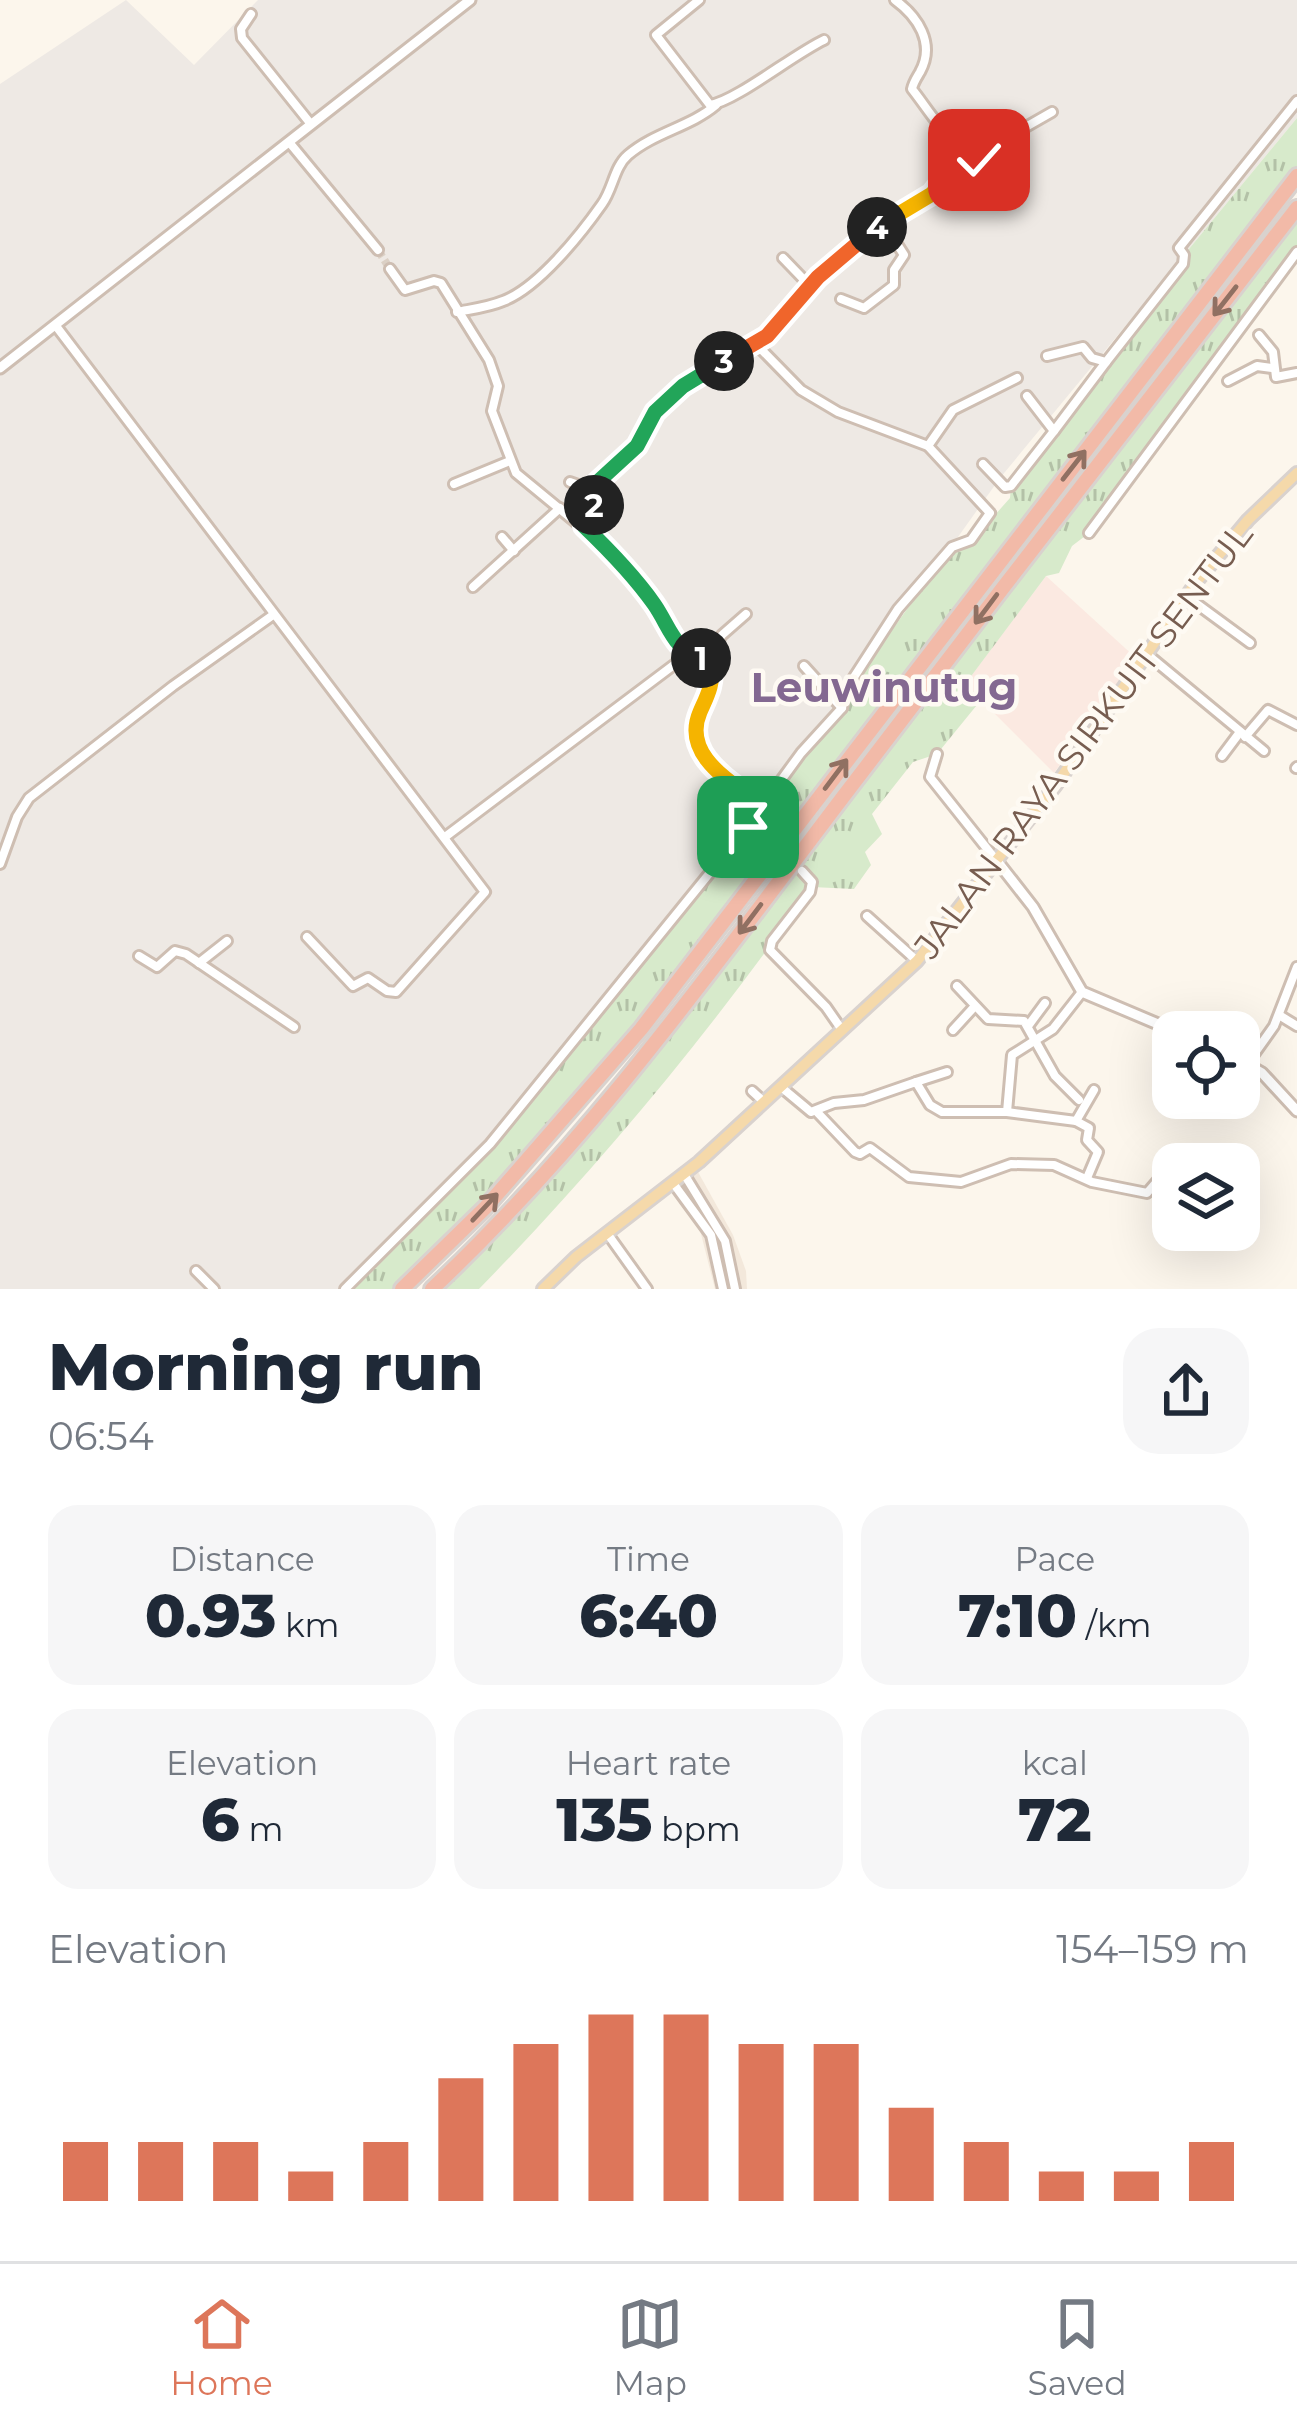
<!DOCTYPE html>
<meta charset="utf-8">
<style>
body{margin:0;font-family:Montserrat,sans-serif;background:#f6f6f7;color:#1f2937;height:100vh;display:flex;flex-direction:column;font-size:45px;white-space:nowrap}
*{box-sizing:border-box;margin:0}
p{font-size:39px;color:#747a83}
.icon{flex:none;width:66px;height:66px;fill:none;stroke:currentColor;stroke-width:2;stroke-linecap:round;stroke-linejoin:round}
.map{position:relative;height:1289px;overflow:hidden}
.side{display:flex;flex-direction:column;background:#fff;flex:1}
.side>*{flex:none}
.controls{position:absolute;left:1152px;top:1011px;display:grid;gap:24px}
.controls a{display:grid;place-items:center;width:108px;height:108px;border-radius:24px;background:#fff;box-shadow:0 12px 48px #0002;font-size:60px}
.pin{position:absolute;display:grid;place-items:center;width:102px;height:102px;color:#fff;margin:-51px;border-radius:24px;box-shadow:0 6px 18px #0006}
.km{position:absolute;width:60px;height:60px;margin:-30px;border-radius:50%;background:#222;color:#fff;font-size:33px;line-height:60px;text-align:center}
.round{display:grid;place-items:center;flex:none;width:126px;height:126px;border-radius:36px;background:#f6f6f7}
.summary{display:flex;align-items:center;justify-content:space-between;height:204px;padding:0 48px}
h1{font-size:66px;font-weight:800;line-height:90px}
.figures{display:grid;grid-template-columns:repeat(3,1fr);gap:18px;height:204px;padding:12px 48px}
.figures div{display:grid;align-content:center;border-radius:30px;background:#f6f6f7;text-align:center}
.figures b{font-size:60px;font-weight:800}
.figures small{font-size:33px;font-weight:400}
.figures p{font-size:33px}
.chart{height:336px;padding:24px 48px}
.chart p{display:flex;justify-content:space-between}
.chart svg{width:100%;height:216px;margin-top:12px;stroke:#dd765a;stroke-width:6}
.dock{display:flex;justify-content:space-around;align-items:center;height:168px;border-top:3px solid #e0e1e3;background:#fff;font-size:33px;color:#747a83}
.dock a{display:grid;justify-items:center;gap:6px}
.dock .on{color:#dd765a}
.map>svg:first-child{display:block}
.residential{fill:#f3e8db}
.commercial{fill:#fbe9e1}
.industrial{fill:#eee9e4}
.grass{fill:url(#grass-tufts)}
.lines{fill:none;stroke-linecap:round;stroke-linejoin:round}
.minor-tunnel{stroke:#dbd0c5;stroke-width:8;stroke-dasharray:8 4;stroke-linecap:butt}
.minor-casing{stroke:#cebeb2;stroke-width:14}
.tertiary-casing{stroke:#cebeb2;stroke-width:15}
.primary-casing{stroke:#d9d2ce;stroke-width:16}
.motorway-casing{stroke:#d9d2ce;stroke-width:20}
.minor{stroke:#fff;stroke-width:8}
.tertiary{stroke:#fff;stroke-width:9}
.primary{stroke:#f5d9aa;stroke-width:10}
.motorway{stroke:#f2baa8;stroke-width:14}
.oneway{stroke:#907062}
.split-1-casing{stroke:#fff;stroke-width:24}
.split-2-casing{stroke:#fff;stroke-width:24}
.split-3-casing{stroke:#fff;stroke-width:24}
.split-4-casing{stroke:#fff;stroke-width:24}
.split-5-casing{stroke:#fff;stroke-width:24}
.split-1{stroke:#f5b400;stroke-width:15}
.split-2{stroke:#22a559;stroke-width:15}
.split-3{stroke:#22a559;stroke-width:15}
.split-4{stroke:#f0652b;stroke-width:15}
.split-5{stroke:#f5b400;stroke-width:15}
.labels{text-anchor:middle;dominant-baseline:central;stroke-width:9;stroke-linejoin:round;paint-order:stroke}
.street-label{font-size:36px;fill:#775d50;stroke:#fefaf3}
.quarter-label{font-size:42px;font-weight:bold;fill:#836891;stroke:#fefaf3}
</style>
<div class="map">
<svg width="1297" height="1289" viewBox="0 0 1297 1289">
<defs>
<pattern id="grass-tufts" width="24" height="20" patternUnits="userSpaceOnUse" patternTransform="scale(3)"><rect width="24" height="20" fill="#d7eacb"/><path d="M3 7l-1-3M5 7V3M7 7l1-3M15 17l-1-3M17 17v-4M19 17l1-3" fill="none" stroke="#b3c1a7"/></pattern>
</defs>
<rect width="100%" height="100%" fill="#fcf6ec"/>
<!-- residential -->
<polygon class="residential" points="698,1172 733,1235 746,1271 747,1289 715,1289 699,1226 673,1190"/>
<!-- commercial -->
<polygon class="commercial" points="1046,576 1136,658 1054,773 965,684"/>
<!-- industrial -->
<polygon class="industrial" points="126,0 194,65 258,0 1297,0 1297,118 1000,478 765,808 563,1055 347,1289 0,1289 0,84"/>
<!-- grass -->
<g class="grass">
<polygon points="1297,118 1297,176 611,1066 402,1289 347,1289 495,1138 842,708 842,699 952,547 966,543 990,513 994,516 1010,498 1011,486 1183,264 1184,255"/>
<path d="M1297,208V252L1089,533L1072,546L1059,573L1046,576L966,683L981,700L937,754L913,762L872,814L882,834L865,852L871,865L854,889L812,887C712,1030 601,1164 479,1289H432L623,1083Z"/>
</g>
<g class="lines">
<!-- minor-tunnel -->
<g class="minor-tunnel">
<polyline points="378,250 390,269"/>
<polyline points="761,840 793,865"/>
</g>
<defs>
<g id="minor">
<path d="M699,0L656,35L710,105C736,101 794,54 824,40"/>
<path d="M895,0C917,16 936,43 920,72C917,77 913,83 912,89C932,114 954,155 987,161L1024,128L1052,112"/>
<polyline points="251,14 241,29 242,38 310,123"/>
<polyline points="289,142 378,250"/>
<polyline points="783,258 810,286"/>
<path d="M390,269L405,290L434,281L441,283L489,360L498,386L492,411L516,473L601,543L652,601L667,631L687,655L711,666C716,697 691,715 699,750L757,802"/>
<polyline points="841,299 864,308 894,285 894,270 904,255 883,222"/>
<path d="M457,312C472,309 489,307 503,301C538,288 581,234 602,204C613,189 614,167 628,155C655,132 690,127 716,105"/>
<polyline points="56,326 485,892 396,992 387,991 368,978 353,986 307,937"/>
<polyline points="1259,335 1273,352 1276,377 1297,373"/>
<polyline points="756,344 801,390 838,412 928,446 990,513 971,540 952,547 898,609 845,691 842,708 801,753 766,801 757,802"/>
<polyline points="1047,356 1083,347 1092,358 1106,362 1183,264 1184,255 1179,248 1297,101"/>
<polyline points="1228,381 1257,366 1272,368"/>
<polyline points="1054,431 1106,362"/>
<polyline points="928,446 953,410 1017,378"/>
<polyline points="983,464 1005,487 1011,486 1054,431 1027,396"/>
<polyline points="570,482 590,489 637,446 655,412 683,386 767,336 817,277 883,222 936,190 966,149"/>
<polyline points="454,484 510,461"/>
<polyline points="585,526 595,509 590,489"/>
<polyline points="1089,533 1297,252"/>
<polyline points="502,537 514,551"/>
<polyline points="473,587 560,508"/>
<polyline points="1186,596 1250,643"/>
<polyline points="1148,655 1264,751"/>
<polyline points="705,660 722,635 746,614"/>
<polyline points="804,666 842,708"/>
<polyline points="1245,737 1268,710 1297,725"/>
<polyline points="937,754 930,777 996,860"/>
<polyline points="1222,756 1240,732"/>
<polyline points="1296,768 1297,767"/>
<polyline points="757,802 747,827 761,840"/>
<polyline points="445,837 687,655"/>
<polyline points="0,864 17,817 29,798 173,686 273,615"/>
<polyline points="802,871 812,882 810,892 772,941 770,950 826,1007 842,1030"/>
<polyline points="867,916 917,961"/>
<polyline points="139,956 157,967 175,951 186,954 294,1027"/>
<polyline points="199,963 227,941"/>
<polyline points="957,986 988,1019 1024,1021 1055,1076 1079,1100"/>
<polyline points="1279,1015 1297,1026"/>
<polyline points="1028,1026 1045,1003"/>
<polyline points="953,1030 975,1006"/>
<polyline points="1247,1064 1274,1026 1297,967"/>
<polyline points="916,1082 947,1072"/>
<polyline points="781,1087 811,1112 834,1103 864,1100 916,1082 930,1105 942,1112 1007,1112 1076,1121 1094,1090"/>
<polyline points="752,1091 764,1102"/>
<polyline points="816,1111 855,1152 860,1154 870,1148 909,1177 961,1182 1011,1164 1054,1165 1092,1182 1147,1193 1172,1164"/>
<polyline points="1007,1112 1012,1055 1053,1029 1082,992"/>
<polyline points="1076,1121 1089,1128 1087,1140 1098,1152 1087,1178"/>
<polyline points="684,1174 725,1241 735,1289"/>
<polyline points="1161,1179 1173,1188"/>
<polyline points="673,1183 711,1235 723,1289"/>
<polyline points="607,1233 647,1289"/>
<polyline points="196,1271 214,1289"/>
<polyline points="345,1289 490,1144 747,827"/>
</g>
<g id="tertiary">
<polyline points="0,368 470,0"/>
<polyline points="997,861 1033,907 1082,992 1177,1032"/>
<polyline points="1239,1060 1262,1073 1297,1111"/>
</g>
<polyline id="primary" points="543,1289 576,1257 699,1162 917,961 1056,785 1197,581 1248,520 1297,473"/>
<g id="motorway">
<polyline points="402,1289 485,1208 641,1029 1297,176"/>
<path d="M432,1289C590,1141 716,964 846,793C995,597 1146,402 1297,208"/>
</g>
</defs>
<!-- minor casing -->
<use href="#minor" class="minor-casing"/>
<!-- tertiary casing -->
<use href="#tertiary" class="tertiary-casing"/>
<!-- primary casing -->
<use href="#primary" class="primary-casing"/>
<!-- motorway casing -->
<use href="#motorway" class="motorway-casing"/>
<!-- minor -->
<use href="#minor" class="minor"/>
<!-- tertiary -->
<use href="#tertiary" class="tertiary"/>
<!-- primary -->
<use href="#primary" class="primary"/>
<!-- motorway -->
<use href="#motorway" class="motorway"/>
</g>
<!-- one-way arrows -->
<defs><path id="oneway-shaft" d="M-6 0H5M1.5-3L5.5 0L1.5 3" fill="none" stroke-width="1.6" stroke-linecap="round" stroke-linejoin="round" transform="scale(3)"/></defs>
<g class="oneway">
<use href="#oneway-shaft" transform="translate(1225 301) rotate(128)"/>
<use href="#oneway-shaft" transform="translate(1074 465) rotate(-52)"/>
<use href="#oneway-shaft" transform="translate(986 609) rotate(127)"/>
<use href="#oneway-shaft" transform="translate(836 774) rotate(-53)"/>
<use href="#oneway-shaft" transform="translate(750 919) rotate(127)"/>
<use href="#oneway-shaft" transform="translate(485 1207) rotate(-47)"/>
</g>
<g class="lines">
<defs>
<path id="split-1" d="M701,658L711,666C714,684 707,696 700,712C682,754 728,780 757,802L748,827"/>
<path id="split-2" d="M594,505L584,526C608,549 635,577 654,604C670,627 673,649 701,658"/>
<polyline id="split-3" points="594,505 590,489 637,446 655,412 683,386 724,361"/>
<polyline id="split-4" points="724,361 767,336 818,277 877,227"/>
<polyline id="split-5" points="877,227 932,194 966,149 979,160"/>
</defs>
<!-- split-1 casing -->
<use href="#split-1" class="split-1-casing"/>
<!-- split-2 casing -->
<use href="#split-2" class="split-2-casing"/>
<!-- split-3 casing -->
<use href="#split-3" class="split-3-casing"/>
<!-- split-4 casing -->
<use href="#split-4" class="split-4-casing"/>
<!-- split-5 casing -->
<use href="#split-5" class="split-5-casing"/>
<!-- split-1 -->
<use href="#split-1" class="split-1"/>
<!-- split-2 -->
<use href="#split-2" class="split-2"/>
<!-- split-3 -->
<use href="#split-3" class="split-3"/>
<!-- split-4 -->
<use href="#split-4" class="split-4"/>
<!-- split-5 -->
<use href="#split-5" class="split-5"/>
</g>
<g class="labels">
<!-- street labels -->
<g class="street-label">
<text transform="translate(1083 740) rotate(-53)">JALAN RAYA SIRKUIT SENTUL</text>
</g>
<!-- quarter labels -->
<g class="quarter-label">
<text x="884" y="687">Leuwinutug</text>
</g>
</g>
</svg>
<div class="controls">
<a><svg class="icon" aria-label="locate" viewBox="0 0 24 24"><circle cx="12" cy="12" r="6"/><path d="M12 2v4M12 18v4M2 12h4M18 12h4"/></svg></a>
<a><svg class="icon" aria-label="layers" viewBox="0 0 24 24"><path d="M12 4l9 5-9 5-9-5zM3 14l9 5 9-5"/></svg></a>
</div>
<div class="pin" style="left:748px;top:827px;background:#1e9e55"><svg class="icon" aria-label="arrive" viewBox="0 0 24 24"><path d="M6 21V4h12l-3 4 3 4H6"/></svg></div>
<div class="pin" style="left:979px;top:160px;background:#d93025"><svg class="icon" aria-label="check" viewBox="0 0 24 24"><path d="M5 12l5 5 9-10"/></svg></div>
<b class="km" style="left:701px;top:658px">1</b>
<b class="km" style="left:594px;top:505px">2</b>
<b class="km" style="left:724px;top:361px">3</b>
<b class="km" style="left:877px;top:227px">4</b>
</div>
<section class="side">
<div class="summary"><div><h1>Morning run</h1><p>06:54</p></div><a class="round"><svg class="icon" aria-label="share" viewBox="0 0 24 24"><path d="M12 15V3M7 8l5-5 5 5M5 13v7h14v-7"/></svg></a></div>
<div class="figures">
<div><p>Distance</p><b>0.93<small> km</small></b></div>
<div><p>Time</p><b>6:40</b></div>
<div><p>Pace</p><b>7:10<small> /km</small></b></div>
</div>
<div class="figures">
<div><p>Elevation</p><b>6<small> m</small></b></div>
<div><p>Heart rate</p><b>135<small> bpm</small></b></div>
<div><p>kcal</p><b>72</b></div>
</div>
<div class="chart"><p><span>Elevation</span>154–159 m</p>
<svg viewBox="0 0 160 44" preserveAspectRatio="none"><path d="M5 44V32M15 44V32M25 44V32M35 44V38M45 44V32M55 44V19M65 44V12M75 44V6M85 44V6M95 44V12M105 44V12M115 44V25M125 44V32M135 44V38M145 44V38M155 44V32"/></svg>
</div>
</section>
<nav class="dock">
<a class="on"><svg class="icon" aria-label="home" viewBox="0 0 24 24"><path d="M3 11l9-7 9 7M6 9v11h12V9"/></svg>Home</a>
<a><svg class="icon" aria-label="map" viewBox="0 0 24 24"><path d="M3 6l6-2 6 2 6-2v14l-6 2-6-2-6 2zM9 4v14M15 6v14"/></svg>Map</a>
<a><svg class="icon" aria-label="saved" viewBox="0 0 24 24"><path d="M7 4h10v16l-5-4-5 4z"/></svg>Saved</a>
</nav>
